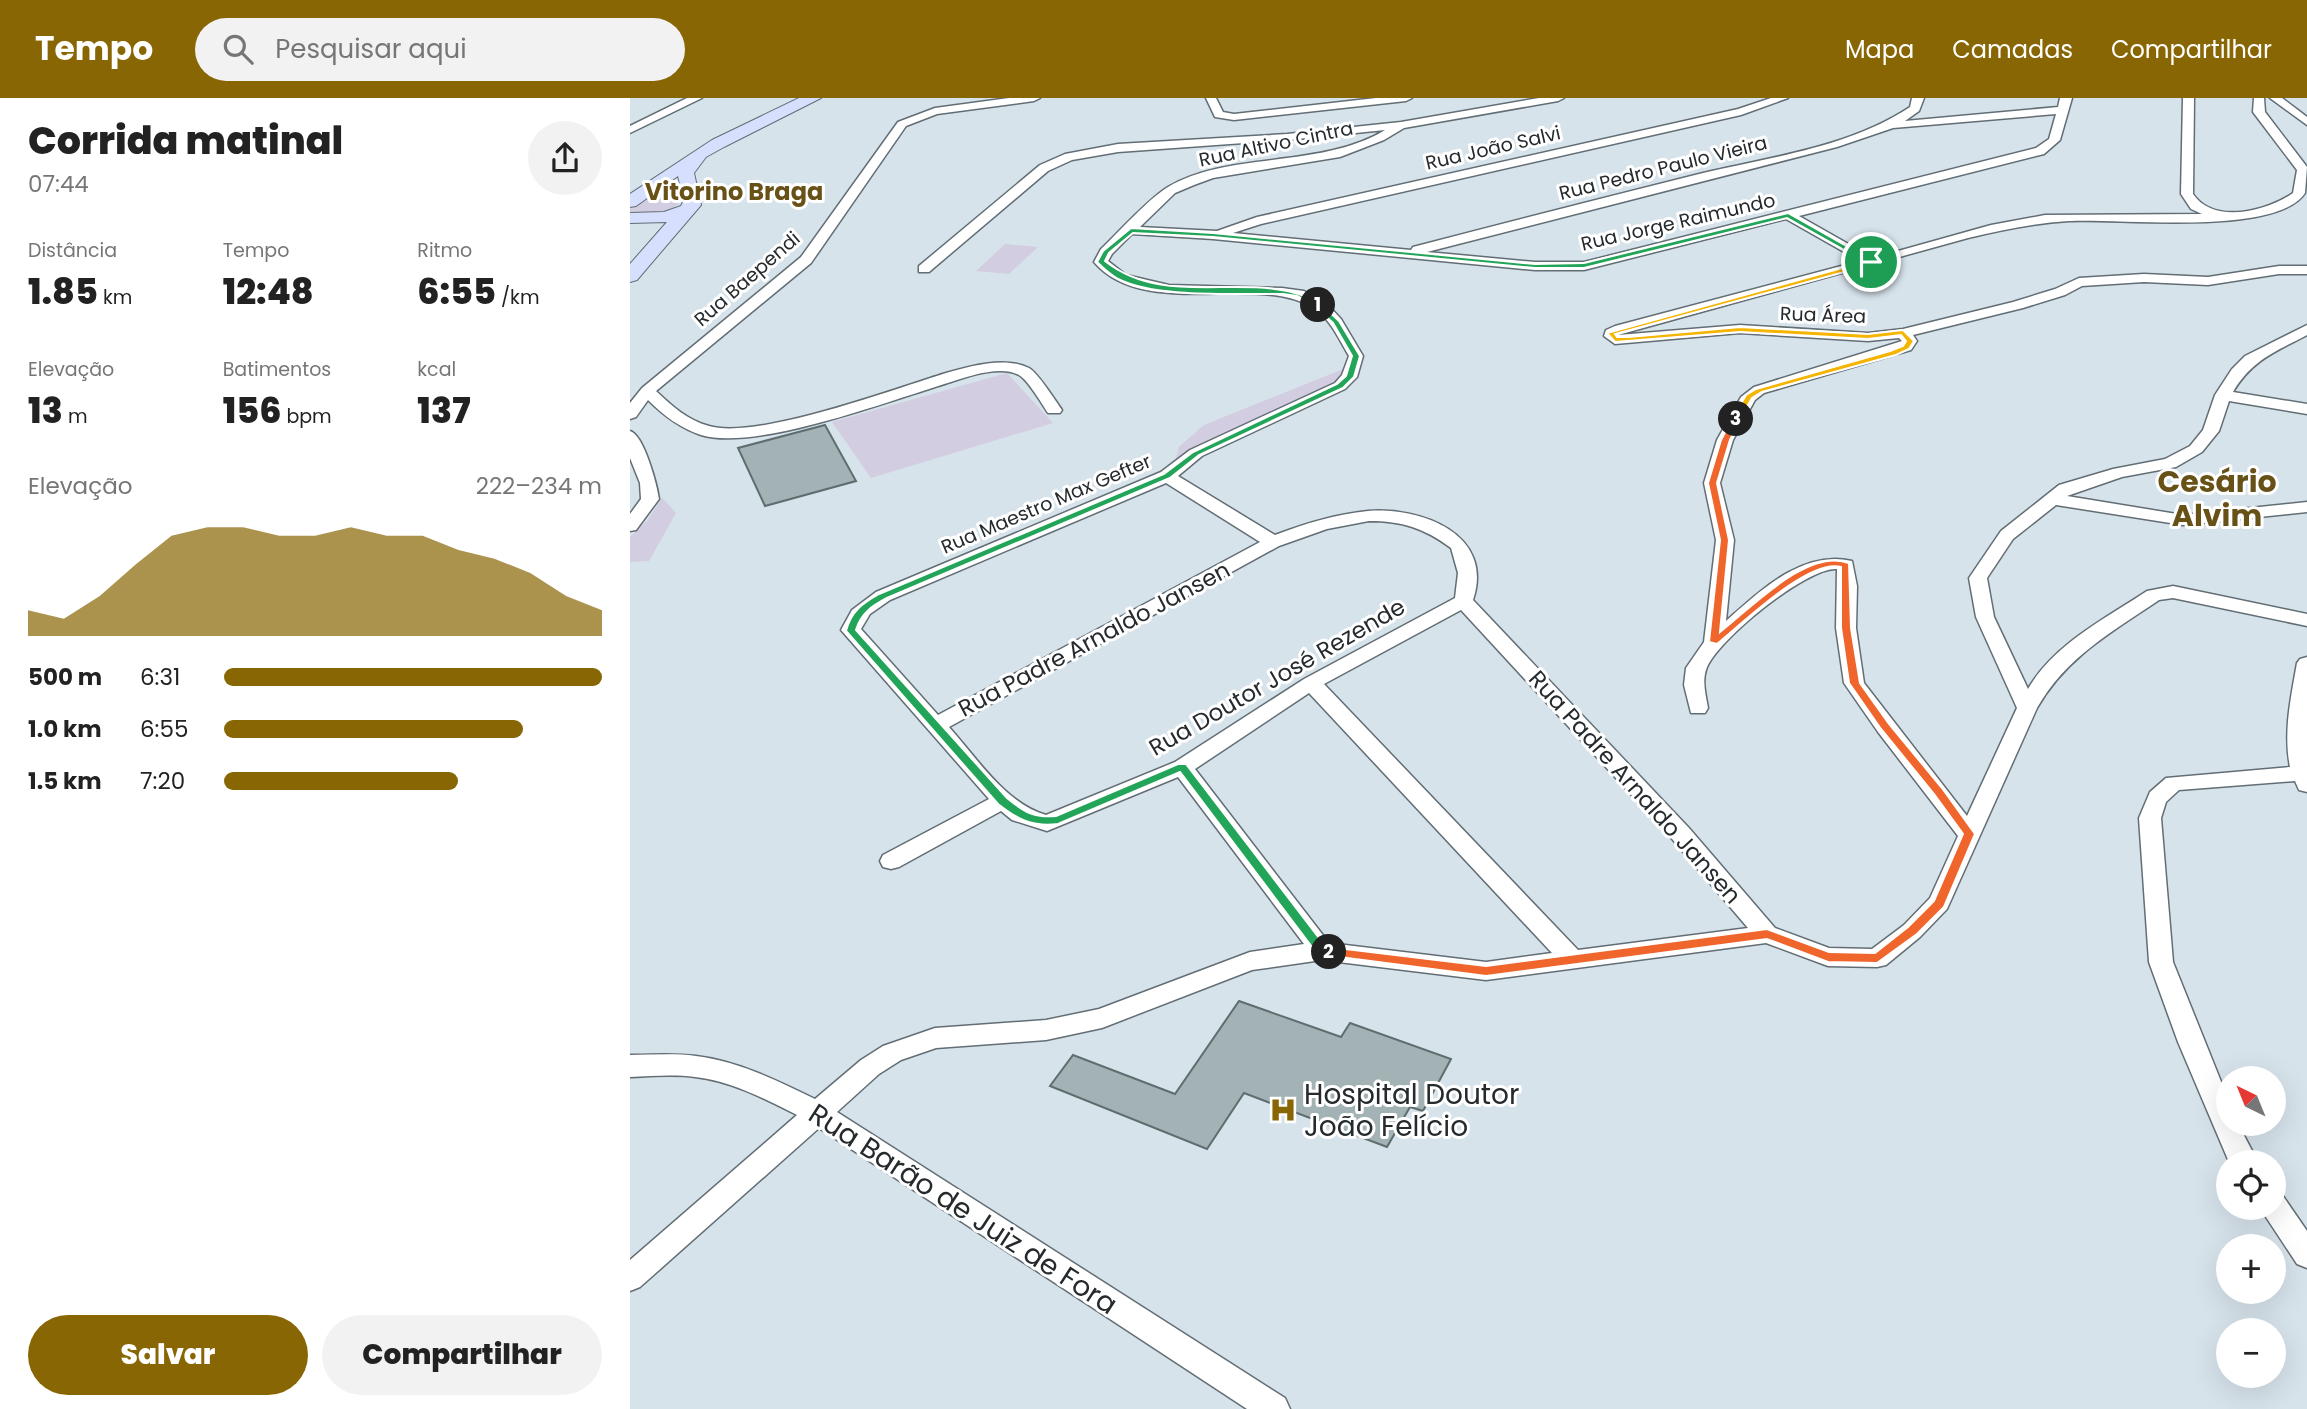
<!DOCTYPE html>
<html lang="pt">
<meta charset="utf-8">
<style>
body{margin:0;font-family:Poppins,sans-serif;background:#f2f2f2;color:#222;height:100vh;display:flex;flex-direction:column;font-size:26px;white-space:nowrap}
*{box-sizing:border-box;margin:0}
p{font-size:23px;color:#767676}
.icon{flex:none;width:38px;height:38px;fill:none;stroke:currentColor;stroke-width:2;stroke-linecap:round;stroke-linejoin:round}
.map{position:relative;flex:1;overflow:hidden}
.drawer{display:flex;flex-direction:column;background:#fff;width:630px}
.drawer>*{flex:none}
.needle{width:46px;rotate:317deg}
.controls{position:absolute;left:1586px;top:968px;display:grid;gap:14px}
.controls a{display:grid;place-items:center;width:70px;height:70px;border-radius:50%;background:#fff;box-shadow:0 7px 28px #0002;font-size:35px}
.pin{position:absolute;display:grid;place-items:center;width:60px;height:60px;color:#fff;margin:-30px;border:4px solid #fff;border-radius:50%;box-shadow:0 2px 7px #0007}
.km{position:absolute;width:35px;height:35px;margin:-18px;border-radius:50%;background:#222;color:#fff;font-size:19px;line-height:35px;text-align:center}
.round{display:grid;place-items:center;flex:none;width:74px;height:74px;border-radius:37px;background:#f2f2f2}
.headline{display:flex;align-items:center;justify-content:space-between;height:119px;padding:0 28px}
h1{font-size:38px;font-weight:800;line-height:52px}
.metrics{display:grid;grid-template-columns:repeat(3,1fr);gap:10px;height:119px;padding:7px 28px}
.metrics div{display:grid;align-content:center}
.metrics b{font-size:35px;font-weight:800}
.metrics small{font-size:19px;font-weight:400}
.metrics p{font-size:19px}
.chart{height:196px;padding:14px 28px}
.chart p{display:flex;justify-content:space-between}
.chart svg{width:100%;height:126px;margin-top:7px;fill:#886603;opacity:.7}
.primary-button{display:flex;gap:14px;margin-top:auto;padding:14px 28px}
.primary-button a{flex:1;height:80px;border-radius:42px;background:#886603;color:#fff;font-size:28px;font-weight:800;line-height:80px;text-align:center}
.primary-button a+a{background:#f2f2f2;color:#222}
ul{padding:0 28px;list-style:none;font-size:23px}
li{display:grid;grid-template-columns:112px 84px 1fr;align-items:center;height:52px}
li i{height:18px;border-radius:9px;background:#886603}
header{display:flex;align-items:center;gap:42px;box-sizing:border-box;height:98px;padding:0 35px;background:#886603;color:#fff}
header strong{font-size:33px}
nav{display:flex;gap:38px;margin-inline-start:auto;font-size:24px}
.search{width:490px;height:63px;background:#f2f2f2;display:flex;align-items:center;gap:18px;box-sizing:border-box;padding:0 24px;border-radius:38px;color:#767676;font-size:26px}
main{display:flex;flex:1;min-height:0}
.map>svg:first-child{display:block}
.green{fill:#d2cde0}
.building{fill:#a3b2b4;stroke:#5f6d6f;stroke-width:2}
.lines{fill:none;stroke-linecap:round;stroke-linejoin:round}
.street-casing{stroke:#626d74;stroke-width:3}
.secondary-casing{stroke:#626d74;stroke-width:2}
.street{fill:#fff;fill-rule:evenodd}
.secondary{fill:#d6e0fe;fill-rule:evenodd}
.split-1{fill:#22a559;stroke:#fff;stroke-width:2}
.split-2{fill:#22a559;stroke:#fff;stroke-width:2}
.split-3{fill:#f0652b;stroke:#fff;stroke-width:2}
.split-4{fill:#f5b400;stroke:#fff;stroke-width:2}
.labels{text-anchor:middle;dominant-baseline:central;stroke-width:6;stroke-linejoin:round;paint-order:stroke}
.far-street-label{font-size:19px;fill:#252a2d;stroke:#fff}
.street-label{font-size:23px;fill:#252a2d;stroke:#fff}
.far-district-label{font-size:24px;font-weight:bold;fill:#685117;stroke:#fff}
.near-poi-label{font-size:28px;fill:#252a2d;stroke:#fff;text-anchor:start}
.near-street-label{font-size:28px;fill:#252a2d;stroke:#fff}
.district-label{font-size:30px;font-weight:bold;fill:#685117;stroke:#fff}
</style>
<header>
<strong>Tempo</strong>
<div class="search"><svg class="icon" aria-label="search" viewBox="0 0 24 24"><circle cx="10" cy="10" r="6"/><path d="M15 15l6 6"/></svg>Pesquisar aqui</div>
<nav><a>Mapa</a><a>Camadas</a><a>Compartilhar</a></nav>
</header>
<main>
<section class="drawer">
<div class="headline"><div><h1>Corrida matinal</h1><p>07:44</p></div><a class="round"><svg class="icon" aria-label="share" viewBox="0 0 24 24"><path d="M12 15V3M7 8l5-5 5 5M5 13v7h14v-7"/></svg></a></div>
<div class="metrics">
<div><p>Distância</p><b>1.85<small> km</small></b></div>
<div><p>Tempo</p><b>12:48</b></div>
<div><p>Ritmo</p><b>6:55<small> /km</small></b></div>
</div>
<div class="metrics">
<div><p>Elevação</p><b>13<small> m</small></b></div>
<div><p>Batimentos</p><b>156<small> bpm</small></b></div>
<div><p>kcal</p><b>137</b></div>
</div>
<div class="chart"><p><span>Elevação</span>222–234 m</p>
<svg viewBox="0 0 160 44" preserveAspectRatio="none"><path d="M0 44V35L10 38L20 30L30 19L40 9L50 6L60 6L70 9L80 9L90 6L100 9L110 9L120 14L130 17L140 22L150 30L160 35V44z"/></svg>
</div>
<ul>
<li><b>500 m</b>6:31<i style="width:100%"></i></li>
<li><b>1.0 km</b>6:55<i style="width:79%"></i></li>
<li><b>1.5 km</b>7:20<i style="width:62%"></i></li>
</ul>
<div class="primary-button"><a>Salvar</a><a>Compartilhar</a></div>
</section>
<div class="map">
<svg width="1677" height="1311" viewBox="0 0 1677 1311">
<rect width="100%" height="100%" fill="#d7e3eb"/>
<!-- green -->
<g class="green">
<polygon points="40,99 50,105 37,114 0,115 0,108 16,100"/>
<polygon points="375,146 408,149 379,176 346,173"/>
<polygon points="723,267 719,279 543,371 549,349 574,327"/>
<polygon points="377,275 423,325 241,380 202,324"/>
<polygon points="32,400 46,415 19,463 0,464 0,439 17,423"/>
</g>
<!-- building -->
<g class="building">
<polygon points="195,327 226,383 135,408 108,350"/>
<polygon points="609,903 711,939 720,925 821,961 793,1013 780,1009 757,1049 614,995 577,1051 420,988 443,957 545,996"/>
</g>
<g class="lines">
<defs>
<g id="street">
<polygon points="57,0 72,0 0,35 0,28"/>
<path d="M379,0H410L404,3L307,16L276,28L181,165L26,293C42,308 57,322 79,328C127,342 264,291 316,275C340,268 375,258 399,270C408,275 425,302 432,312L430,315H418C412,306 398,282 389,277C371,267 339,278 321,284C264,301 126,354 71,337C50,330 34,318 18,302L6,319L0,321V305L12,290L171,159L268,24L305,10Z"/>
<polygon points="576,0 586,0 593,14 604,16 746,0 782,0 776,3 604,22 585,19"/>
<path d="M909,0H934L928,3L774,30L754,42L710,59L583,80L564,87L545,95L510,129L587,133L627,119L1108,11L1141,0H1158L1111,17L631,126L603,135L781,152L783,149C880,124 976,99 1073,75C1141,59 1220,49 1280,9L1282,0H1294L1289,13L1275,23L1428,9L1430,0H1442L1430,42L1414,56L1169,118L1243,160L1361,127L1415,117L1572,116L1561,111L1551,96L1553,0H1564L1563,96C1584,127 1637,113 1663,95L1667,72L1623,14L1624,0H1634L1635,14L1677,69L1675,95C1646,139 1489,120 1439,123C1405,125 1371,132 1338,140L988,237L1110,227L1238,235L1273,231L1383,204L1425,191L1449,180L1514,176L1578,179L1649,168H1677V176H1649L1578,187L1514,184L1452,188L1435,197L1393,210L1283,237L1287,243L1281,252L1134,295L1125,302L1103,342L1090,385L1104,442L1096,523C1130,493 1173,451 1222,463L1227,488L1226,530L1234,585L1337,718L1387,610L1346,519L1339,480L1371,433L1429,387L1483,371L1535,361L1560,348L1573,332L1585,297L1602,271L1615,258L1677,227V237C1645,254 1622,262 1603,294L1677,306V316L1599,303L1589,333L1572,354L1546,369L1492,379L1437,398L1553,417L1677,404V414L1553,427L1426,407L1383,441L1357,480L1364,519L1398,591C1423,547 1476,520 1517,493L1543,488L1677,516V528L1543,500L1529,502C1482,534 1436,559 1407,610L1317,811L1290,839L1256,867L1247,869L1198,868L1136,845L856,882L692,862L622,872L472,930L416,942L306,950L271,962L249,976L207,1014L655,1300L660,1311H617L189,1030L10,1189L0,1193V1162L167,1017C135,1001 101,983 65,979C44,976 22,978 0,979V957C22,957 44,955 66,958C108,963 148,983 185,1001L231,962L253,948L305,930L416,922L469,911L620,854L674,846L548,679L417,733L382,722L371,713L269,769L261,771L253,769L250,763L253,757L359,701L211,532L222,512L246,494L531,374L560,352L705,285L712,277L719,258C710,243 702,225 689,214C638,171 516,225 464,164L471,151C489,134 518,101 538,89C598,53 691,71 755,32L657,42L488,54L442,62L418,73L299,174H289V168L410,67L435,56L488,46L657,36L771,24ZM1426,16L1419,41L1406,50L954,164H905L797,154L1207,49L1263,30ZM1156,121L1230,163L985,228L976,232L974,238L985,246L1110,235L1238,243L1269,240L1272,243L1124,289L1111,299L1087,342L1074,385L1086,442L1074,544L1056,570L1054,587L1061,615H1075L1078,610C1076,598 1072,584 1076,572C1084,544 1178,468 1207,471L1206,530L1214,585L1248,634L1328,738L1300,800L1274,827L1242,851L1199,850L1145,830L1059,730L843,502C865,436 791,409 738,413C706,416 674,426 645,437L548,378L572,358L715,291L727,279L733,258L711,221L698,207L674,193L652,190L539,187L496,177L478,163L482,156L502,136L583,141L905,172H954ZM536,385L630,444L308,617L231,531L240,516L260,502ZM739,423C772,423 794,430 821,450L828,475L825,500L674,581L545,664L416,717C375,705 347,660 319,629L649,448L697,431ZM831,512L1043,742L1118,830L948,852L694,586ZM679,595L922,855L856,864L699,845L565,671Z"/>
<polygon points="1640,0 1652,0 1677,19 1677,27"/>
<path d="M0,333C14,337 27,387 29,401L6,432L0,433V416L11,401L10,385L0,360Z"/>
<path d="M1677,559V694L1669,692L1665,683L1549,692L1536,704L1531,720L1543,864L1598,1001V1026H1608L1628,1064H1599L1548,944L1519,864L1509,720L1520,694L1536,680L1660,669C1653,634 1661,599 1667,565L1670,561Z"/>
<polygon points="1643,1095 1653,1098 1677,1133 1677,1170 1667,1166 1630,1110 1643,1110"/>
</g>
<polygon id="secondary" points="169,0 191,0 94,49 76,59 64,75 71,107 7,182 0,184 0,166 37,124 0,125 0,115 34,114 51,108 54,102 48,78 6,108 0,109 0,96 82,42"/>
</defs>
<!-- street casing -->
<use href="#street" class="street-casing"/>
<!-- secondary casing -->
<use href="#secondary" class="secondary-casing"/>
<!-- street -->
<use href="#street" class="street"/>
<!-- secondary -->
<use href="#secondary" class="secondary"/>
</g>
<!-- split-1 -->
<path class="split-1" d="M1158,115L1245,164L1239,166L1157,120L954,170H905L583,139L503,135L479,155L475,163C540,214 623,168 690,205L688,209L667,198L653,196C609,195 527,201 488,181C481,177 473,170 467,164L473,153L501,130L583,135L905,166L954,165Z"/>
<!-- split-2 -->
<path class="split-2" d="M685,205H690L709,223L730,258L724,279L713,290L569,357L540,380L257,500C242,508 231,515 226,532L377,700C394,714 404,720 426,718L548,666H556L696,849L703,850L705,854L699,859L688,857L550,674L428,726C403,729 388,722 368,706L216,533C221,513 233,505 249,496L534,376L563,354L707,286L716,278L722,258L703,225L685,209Z"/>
<!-- split-3 -->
<path class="split-3" d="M1103,319L1111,321L1100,342L1087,385L1099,442L1090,534C1121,510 1178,449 1219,465L1221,530L1230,585L1259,626L1312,690L1345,736L1314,809L1287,836L1247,865L1198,864L1137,841L856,878L694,857L692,854L699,849L856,868L1137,831L1199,854L1245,855L1278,829L1304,803L1333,736L1304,696L1251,631L1219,585L1211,530V469C1179,460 1112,526 1087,546L1079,544L1090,442L1078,385L1091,342Z"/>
<!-- split-4 -->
<polygon class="split-4" points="1241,162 1244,166 985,236 987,239 999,239 1110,229 1238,236 1273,232 1284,243 1279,251 1266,257 1132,294 1122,300 1109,323 1102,321 1116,297 1126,291 1260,253 1273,248 1276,243 1271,237 1238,241 1110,234 985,244 977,235"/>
<!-- icons -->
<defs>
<symbol id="hospital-bare" viewBox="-9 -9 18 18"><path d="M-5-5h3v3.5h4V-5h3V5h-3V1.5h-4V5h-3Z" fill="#886603" stroke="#fff" stroke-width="2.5" paint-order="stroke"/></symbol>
</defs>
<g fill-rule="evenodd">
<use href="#hospital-bare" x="634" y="993" width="38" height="38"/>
</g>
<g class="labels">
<!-- far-street labels -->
<g class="far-street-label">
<text transform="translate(646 46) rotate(-12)">Rua Altivo Cintra</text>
<text transform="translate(863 50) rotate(-13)">Rua João Salvi</text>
<text transform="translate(1033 70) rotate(-14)">Rua Pedro Paulo Vieira</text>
<text transform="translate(1048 124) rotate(-13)">Rua Jorge Raimundo</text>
<text transform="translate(117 181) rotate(-41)">Rua Baependi</text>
<text transform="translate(1193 217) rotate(2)">Rua Área</text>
<text transform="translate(416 406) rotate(-23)">Rua Maestro Max Gefter</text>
</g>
<!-- street labels -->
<g class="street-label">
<text transform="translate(464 541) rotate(-28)">Rua Padre Arnaldo Jansen</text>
<text transform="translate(647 579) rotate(-30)">Rua Doutor José Rezende</text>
<text transform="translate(1005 689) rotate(48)">Rua Padre Arnaldo Jansen</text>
</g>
<!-- far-district labels -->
<g class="far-district-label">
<text x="104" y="93">Vitorino Braga</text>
</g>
<!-- near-poi labels -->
<g class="near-poi-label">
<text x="674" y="996">Hospital Doutor<tspan x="674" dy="32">João Felício</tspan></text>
</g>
<!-- near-street labels -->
<g class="near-street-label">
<text transform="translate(333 1111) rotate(33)">Rua Barão de Juiz de Fora</text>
</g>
<!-- district labels -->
<g class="district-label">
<text x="1587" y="383">Cesário<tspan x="1587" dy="34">Alvim</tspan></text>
</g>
</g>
</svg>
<div class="controls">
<a><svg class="needle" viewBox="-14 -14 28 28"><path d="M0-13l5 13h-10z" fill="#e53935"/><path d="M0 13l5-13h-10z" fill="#767676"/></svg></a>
<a><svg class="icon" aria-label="locate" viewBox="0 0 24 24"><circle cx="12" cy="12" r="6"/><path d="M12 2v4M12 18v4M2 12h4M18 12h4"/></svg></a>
<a>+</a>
<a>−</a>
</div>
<div class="pin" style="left:1241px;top:164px;background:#1e9e55"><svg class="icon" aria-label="arrive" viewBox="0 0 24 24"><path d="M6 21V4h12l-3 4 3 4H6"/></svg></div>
<b class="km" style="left:688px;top:207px">1</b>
<b class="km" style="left:699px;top:854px">2</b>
<b class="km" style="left:1106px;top:321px">3</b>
</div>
</main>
